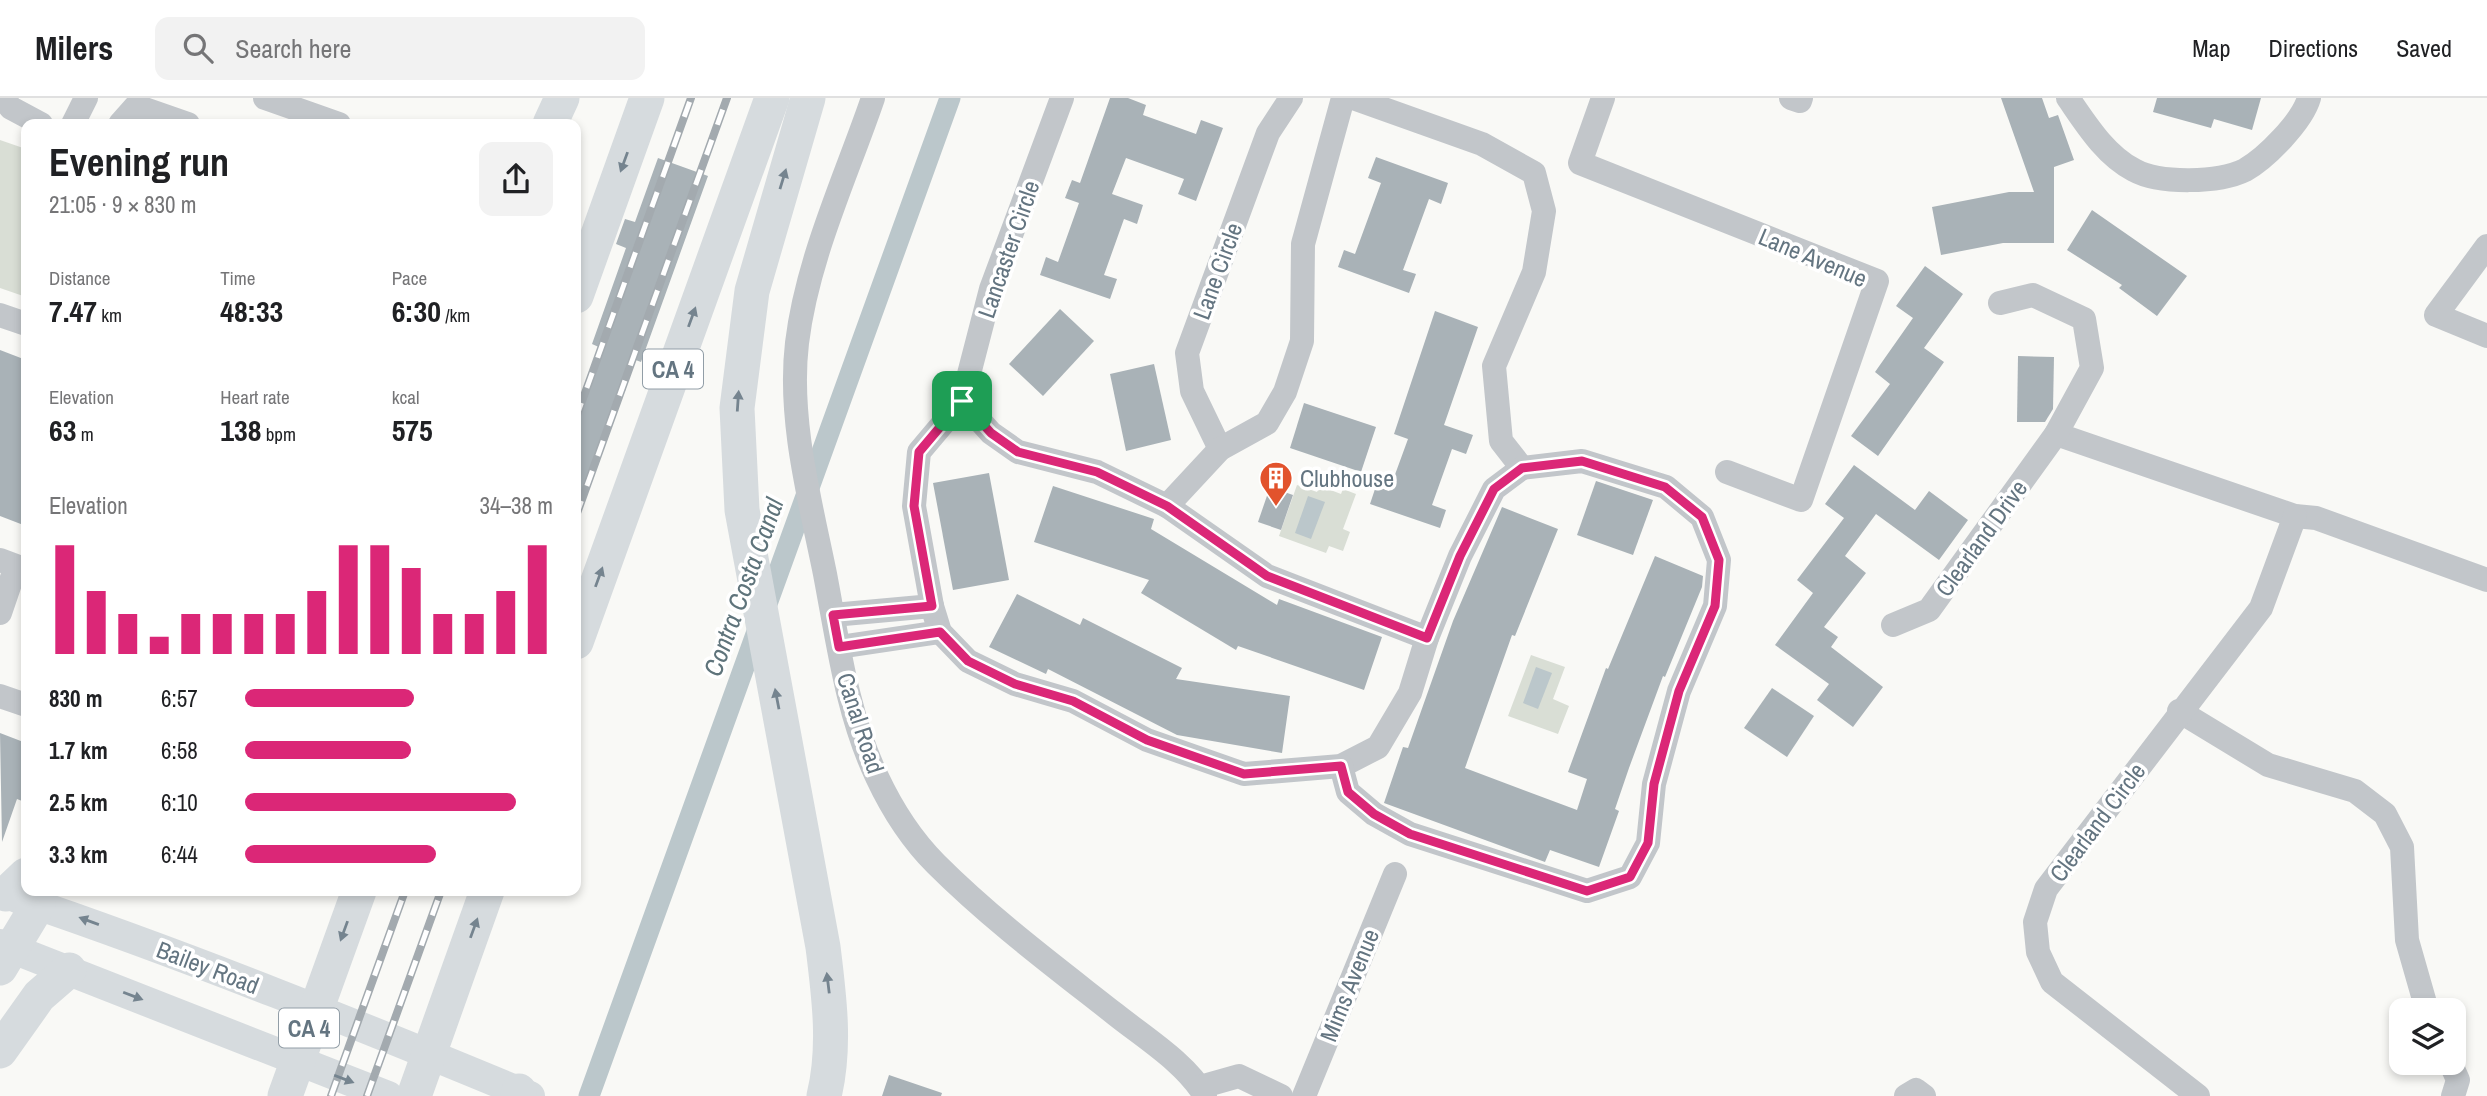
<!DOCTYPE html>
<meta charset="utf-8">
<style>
body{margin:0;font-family:"Archivo Narrow",sans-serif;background:#f2f2f2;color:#202124;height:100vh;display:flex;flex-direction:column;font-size:26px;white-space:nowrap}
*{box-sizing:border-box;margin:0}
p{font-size:23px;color:#757577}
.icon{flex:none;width:38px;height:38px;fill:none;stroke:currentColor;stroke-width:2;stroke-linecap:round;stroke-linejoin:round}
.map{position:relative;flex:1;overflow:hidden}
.drawer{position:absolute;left:21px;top:21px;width:560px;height:777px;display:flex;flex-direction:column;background:#fff;border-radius:14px;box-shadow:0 4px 10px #0003}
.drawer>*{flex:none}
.controls{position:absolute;left:2389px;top:900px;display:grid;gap:14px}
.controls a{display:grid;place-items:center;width:77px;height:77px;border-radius:14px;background:#fff;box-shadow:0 4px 10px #0003;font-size:35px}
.pin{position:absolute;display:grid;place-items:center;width:60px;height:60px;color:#fff;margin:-30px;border-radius:14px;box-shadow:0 4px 10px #0006}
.round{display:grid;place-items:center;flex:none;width:74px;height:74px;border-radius:14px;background:#f2f2f2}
.overview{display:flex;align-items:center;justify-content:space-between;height:119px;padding:0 28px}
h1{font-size:38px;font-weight:700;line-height:52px}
.figures{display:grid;grid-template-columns:repeat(3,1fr);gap:10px;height:119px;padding:7px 28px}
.figures div{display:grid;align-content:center}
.figures b{font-size:30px;font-weight:700}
.figures small{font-size:19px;font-weight:400}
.figures p{font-size:19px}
.chart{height:196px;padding:14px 28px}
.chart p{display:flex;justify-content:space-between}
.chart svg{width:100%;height:126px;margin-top:7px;stroke:#db2777;stroke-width:6}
ul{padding:0 28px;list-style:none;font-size:23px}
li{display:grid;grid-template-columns:112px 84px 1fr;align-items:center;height:52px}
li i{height:18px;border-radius:9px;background:#db2777}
header{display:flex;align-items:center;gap:42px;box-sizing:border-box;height:98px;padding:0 35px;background:#fff;border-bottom:2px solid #e0e0e0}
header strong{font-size:33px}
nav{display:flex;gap:38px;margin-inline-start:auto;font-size:24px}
.search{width:490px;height:63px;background:#f2f2f2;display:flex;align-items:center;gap:18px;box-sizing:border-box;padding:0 24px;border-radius:14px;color:#757577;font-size:26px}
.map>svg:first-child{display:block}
.green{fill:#d9ded5}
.water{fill:#bbc7cb}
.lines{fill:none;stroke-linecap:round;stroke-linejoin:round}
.canal{stroke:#bbc7cb;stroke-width:21}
.building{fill:#a9b2b7}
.minor{stroke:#c2c6ca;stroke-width:24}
.major{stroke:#d6dbde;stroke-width:30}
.highway{stroke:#d6dbde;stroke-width:35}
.rail-casing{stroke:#a3aaaf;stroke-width:8}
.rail{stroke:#fff;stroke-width:5;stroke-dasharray:16;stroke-linecap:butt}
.oneway{fill:#75848f}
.route-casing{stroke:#fff;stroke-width:14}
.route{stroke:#db2777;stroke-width:9}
.labels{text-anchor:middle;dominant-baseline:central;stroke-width:7;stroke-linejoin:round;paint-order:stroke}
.shield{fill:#fff;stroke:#929ea7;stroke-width:2}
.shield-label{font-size:23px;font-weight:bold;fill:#647581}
.street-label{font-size:24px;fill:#647581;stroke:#fff}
.poi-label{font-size:24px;fill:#647581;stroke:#fff;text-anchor:start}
.water-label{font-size:26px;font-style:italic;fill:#5f747b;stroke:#fff}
</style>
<header>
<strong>Milers</strong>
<div class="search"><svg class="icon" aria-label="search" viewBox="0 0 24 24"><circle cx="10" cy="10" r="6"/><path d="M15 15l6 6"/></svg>Search here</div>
<nav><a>Map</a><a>Directions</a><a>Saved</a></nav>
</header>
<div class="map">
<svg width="2487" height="998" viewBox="0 0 2487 998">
<rect width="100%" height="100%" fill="#f9f9f6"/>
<!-- green -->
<g class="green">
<polygon points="0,42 26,51 26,199 0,190"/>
<polygon points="1297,387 1317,394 1320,388 1341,396 1343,391 1356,396 1343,431 1350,434 1343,453 1329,448 1326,455 1279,438"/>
<polygon points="1531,557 1565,569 1553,601 1569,608 1558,636 1508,618"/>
</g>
<!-- water -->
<g class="water">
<polygon points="1308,398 1325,404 1311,441 1295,435"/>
<polygon points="1536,569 1552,575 1538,611 1523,605"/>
</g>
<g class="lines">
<!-- canal -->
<polyline class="canal" points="589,998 950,0"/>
</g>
<!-- building -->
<g class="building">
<polygon points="1110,0 1128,0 1146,7 1143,17 1196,36 1201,22 1223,30 1196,103 1178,96 1184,81 1126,60 1112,96 1143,107 1137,126 1124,121 1104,177 1117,181 1110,201 1040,177 1046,159 1058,164 1079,105 1065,100 1072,82 1080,85"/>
<polygon points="2001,0 2042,0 2049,20 2058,17 2074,62 2054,69 2054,145 2003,145 1941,157 1932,109 2009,94 2034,94"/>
<polygon points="2157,0 2261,0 2252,32 2214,21 2211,30 2153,14"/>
<polygon points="1376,59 1448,85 1441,106 1429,101 1403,172 1416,176 1409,195 1338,169 1344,152 1355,156 1381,85 1368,80"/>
<polygon points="658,60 708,78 641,264 633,261 623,287 626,292 620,294 601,348 603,353 598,356 576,411 576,320 589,283 587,278 592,275 601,250 592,246 626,150 616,146 625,121 635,124"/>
<polygon points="2092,112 2187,178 2157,218 2119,190 2122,187 2067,152"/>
<polygon points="1925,168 1963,196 1924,250 1944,264 1878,358 1851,338 1890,286 1875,274 1913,220 1896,208"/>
<polygon points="1060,211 1094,243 1043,298 1009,266"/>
<polygon points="1435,213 1478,229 1444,327 1473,337 1466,356 1452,351 1432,407 1446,412 1440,430 1370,406 1376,388 1389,393 1408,341 1394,336"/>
<polygon points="0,252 26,262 26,428 0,418"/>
<polygon points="2018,258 2054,259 2053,311 2045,324 2017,324"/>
<polygon points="1154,266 1171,342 1126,353 1110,276"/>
<polygon points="1304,305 1376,329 1361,374 1290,350"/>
<polygon points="1854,367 1915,412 1929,393 1968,422 1939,462 1876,416 1845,458 1866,475 1824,529 1838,539 1831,549 1883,589 1853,629 1817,602 1829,586 1775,547 1813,495 1797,482 1844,420 1825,406"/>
<polygon points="989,375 1009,482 953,492 933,385"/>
<polygon points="1596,383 1653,402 1633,457 1577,437"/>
<polygon points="1053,388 1154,421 1151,431 1277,507 1279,501 1382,539 1364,592 1238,548 1236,552 1141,495 1149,482 1034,444"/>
<polygon points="1270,389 1293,397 1281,432 1258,424"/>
<polygon points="1502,409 1558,431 1515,538 1512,537 1465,670 1577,712 1587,681 1568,674 1606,570 1608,571 1655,458 1703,478 1702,489 1665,579 1663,578 1629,670 1615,711 1619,713 1599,769 1550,752 1545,764 1384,705 1403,649 1408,650 1453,523"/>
<polygon points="1017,496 1080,527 1083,520 1182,570 1176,581 1290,598 1282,655 1177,637 1048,571 1046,576 989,549"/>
<polygon points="1772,590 1814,618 1787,659 1744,630"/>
<polygon points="0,635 26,645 26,689 22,703 17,701 2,744"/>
<polygon points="889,977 942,995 941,998 882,998"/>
</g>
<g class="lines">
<!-- minor -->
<g class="minor">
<polyline points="3,0 11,10 41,26"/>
<polyline points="265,0 339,26"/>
<path d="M873,0C846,79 807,161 797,245C788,321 810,402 825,476C838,544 847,616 877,679C892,711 911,741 936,766C991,821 1054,868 1115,916C1145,940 1186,965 1205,998"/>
<polyline points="1062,0 991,191 962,303 919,354 914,408 932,508 940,534 968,563 1015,586 1073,603 1147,642 1244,676 1341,668 1378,649 1410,595 1427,540 1460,458 1494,391 1522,370"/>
<polyline points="1353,0 1482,46 1534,75 1544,113 1534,174 1494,268 1501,343 1522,370"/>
<polyline points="1603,0 1580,65 1877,183 1801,402 1727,374"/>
<polyline points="1791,0 1800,3 1801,0"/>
<path d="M2068,0C2086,26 2105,57 2134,72C2159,86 2219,85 2245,72C2266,60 2302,24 2309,0"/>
<polyline points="73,26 86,0"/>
<polyline points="120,26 136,8 188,26"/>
<polyline points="2487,148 2436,217 2487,238"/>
<polyline points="0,217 26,226"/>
<polyline points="962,303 991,335 1018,354 1097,374 1167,408 1267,478 1427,540"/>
<polyline points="2056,336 2295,418 2316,420 2487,482"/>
<polyline points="1220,351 1192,293 1187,255 1268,35 1291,0"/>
<polyline points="1167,408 1220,351 1267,325 1285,294 1302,243 1303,146 1343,0"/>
<polyline points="0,462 16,468 0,515"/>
<polyline points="833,517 932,508"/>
<polyline points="1893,527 1929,512 2056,336 2092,270 2084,221 2033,197 2000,205"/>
<polyline points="839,549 940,534"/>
<polyline points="0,598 26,607"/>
<polyline points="2179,613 2268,667 2355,693 2385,716 2402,749 2407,842 2427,912"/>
<polyline points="1341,668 1348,694 1374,716 1410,736 1587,793 1630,779 1648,745 1654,686 1679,593 1715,508 1719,462 1702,419 1666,389 1582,363 1522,370"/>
<polyline points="2450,964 2458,982 2453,998"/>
<polyline points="1200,989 1239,978 1281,998"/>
<polyline points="1304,998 1395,776"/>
<polyline points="1906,998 1916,992 1924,998"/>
<polyline points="2198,998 2052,884 2038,854 2035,824 2046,791 2261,510 2295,418"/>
</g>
<!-- major -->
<g class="major">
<path d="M17,800C191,859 361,928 530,998"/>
<polyline points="0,846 388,998"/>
</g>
<!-- highway -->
<g class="highway">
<path d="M808,0L752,193L737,310L742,412L823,849C829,898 836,949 824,998"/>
<polyline points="550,26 562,0"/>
<polyline points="576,198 647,0"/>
<polyline points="576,544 772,0"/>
<polyline points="6,796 26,777"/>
<polyline points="0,870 38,807"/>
<polyline points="0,953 39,898 69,872"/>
<polyline points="285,998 359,793"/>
<polyline points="414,998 487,793"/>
<polyline points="518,998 519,993"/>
</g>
<defs>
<g id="rail">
<polyline points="576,320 691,0"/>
<polyline points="576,418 727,0"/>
<polyline points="331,998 405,793"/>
<polyline points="367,998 441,793"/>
</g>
</defs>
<!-- rail casing -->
<use href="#rail" class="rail-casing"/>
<!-- rail -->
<use href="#rail" class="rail"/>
</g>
<!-- one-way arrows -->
<defs><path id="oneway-solid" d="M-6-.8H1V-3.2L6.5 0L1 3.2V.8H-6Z" transform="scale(1.75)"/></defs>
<g class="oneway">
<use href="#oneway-solid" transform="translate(624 64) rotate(110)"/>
<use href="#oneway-solid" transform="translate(783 81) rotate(-73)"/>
<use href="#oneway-solid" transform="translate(692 219) rotate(-70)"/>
<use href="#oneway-solid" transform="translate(738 303) rotate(-86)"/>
<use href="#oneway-solid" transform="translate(599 479) rotate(-70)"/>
<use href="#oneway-solid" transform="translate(777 601) rotate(-101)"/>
<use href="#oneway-solid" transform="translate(89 823) rotate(-160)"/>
<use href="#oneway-solid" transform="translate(474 830) rotate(-70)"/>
<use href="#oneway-solid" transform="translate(344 833) rotate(110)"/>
<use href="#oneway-solid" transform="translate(828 885) rotate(-97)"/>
<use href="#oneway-solid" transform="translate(133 898) rotate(21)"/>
<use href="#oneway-solid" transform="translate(344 981) rotate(21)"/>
</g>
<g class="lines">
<defs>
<polygon id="route" points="962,303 991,335 1018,354 1097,374 1167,408 1267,478 1427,540 1460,458 1494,391 1522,370 1582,363 1665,389 1702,419 1719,462 1715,508 1679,593 1654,686 1648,745 1630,779 1587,793 1410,736 1374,716 1348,694 1341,668 1244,676 1147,642 1073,603 1015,586 968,563 940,534 839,549 833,517 932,508 914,408 919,354"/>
</defs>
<!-- route casing -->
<use href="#route" class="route-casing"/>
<!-- route -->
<use href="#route" class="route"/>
</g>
<!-- icons -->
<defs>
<symbol id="building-pin" viewBox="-11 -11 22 30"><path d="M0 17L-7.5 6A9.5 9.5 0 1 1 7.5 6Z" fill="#e2532d" stroke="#fff"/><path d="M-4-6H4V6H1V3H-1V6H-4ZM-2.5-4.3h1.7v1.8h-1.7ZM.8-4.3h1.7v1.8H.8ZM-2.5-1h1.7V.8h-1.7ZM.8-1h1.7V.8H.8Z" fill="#fff"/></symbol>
</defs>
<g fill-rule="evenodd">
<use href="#building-pin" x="1257" y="361" width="38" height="52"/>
</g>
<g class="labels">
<!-- shield labels -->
<g class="shield">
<rect x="643" y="251.5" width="60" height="39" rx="5"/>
<rect x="279" y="910.5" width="60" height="39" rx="5"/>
</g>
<g class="shield-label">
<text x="673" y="271">CA 4</text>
<text x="309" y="930">CA 4</text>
</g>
<!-- street labels -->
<g class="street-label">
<text transform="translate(1008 151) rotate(-71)">Lancaster Circle</text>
<text transform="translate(1813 159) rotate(23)">Lane Avenue</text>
<text transform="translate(1217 173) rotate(-70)">Lane Circle</text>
<text transform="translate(1981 440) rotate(-54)">Clearland Drive</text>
<text transform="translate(861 625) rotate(72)">Canal Road</text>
<text transform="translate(2097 724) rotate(-53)">Clearland Circle</text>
<text transform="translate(208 869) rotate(21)">Bailey Road</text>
<text transform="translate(1349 887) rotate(-68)">Mims Avenue</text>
</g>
<!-- poi labels -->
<g class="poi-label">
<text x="1300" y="380">Clubhouse</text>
</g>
<!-- water labels -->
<g class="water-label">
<text transform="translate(743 489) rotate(-70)">Contra Costa Canal</text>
</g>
</g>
</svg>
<div class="controls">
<a><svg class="icon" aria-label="layers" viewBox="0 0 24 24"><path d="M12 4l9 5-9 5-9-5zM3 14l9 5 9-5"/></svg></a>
</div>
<div class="pin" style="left:962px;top:303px;background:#1e9e55"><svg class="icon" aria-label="arrive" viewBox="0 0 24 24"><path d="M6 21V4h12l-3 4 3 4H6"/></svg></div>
<section class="drawer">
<div class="overview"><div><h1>Evening run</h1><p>21:05 · 9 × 830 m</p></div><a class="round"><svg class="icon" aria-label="share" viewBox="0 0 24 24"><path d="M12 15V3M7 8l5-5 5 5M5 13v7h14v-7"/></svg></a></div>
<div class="figures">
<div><p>Distance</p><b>7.47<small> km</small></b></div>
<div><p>Time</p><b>48:33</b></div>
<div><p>Pace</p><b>6:30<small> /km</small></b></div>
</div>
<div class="figures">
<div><p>Elevation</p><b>63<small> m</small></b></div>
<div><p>Heart rate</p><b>138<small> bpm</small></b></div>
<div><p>kcal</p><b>575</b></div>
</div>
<div class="chart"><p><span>Elevation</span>34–38 m</p>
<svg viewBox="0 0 160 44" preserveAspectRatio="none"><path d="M5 44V6M15 44V22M25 44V30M35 44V38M45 44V30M55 44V30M65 44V30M75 44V30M85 44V22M95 44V6M105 44V6M115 44V14M125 44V30M135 44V30M145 44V22M155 44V6"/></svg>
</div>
<ul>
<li><b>830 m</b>6:57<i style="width:55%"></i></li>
<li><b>1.7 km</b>6:58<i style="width:54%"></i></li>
<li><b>2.5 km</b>6:10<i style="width:88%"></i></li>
<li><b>3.3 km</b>6:44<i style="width:62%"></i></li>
</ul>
</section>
</div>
